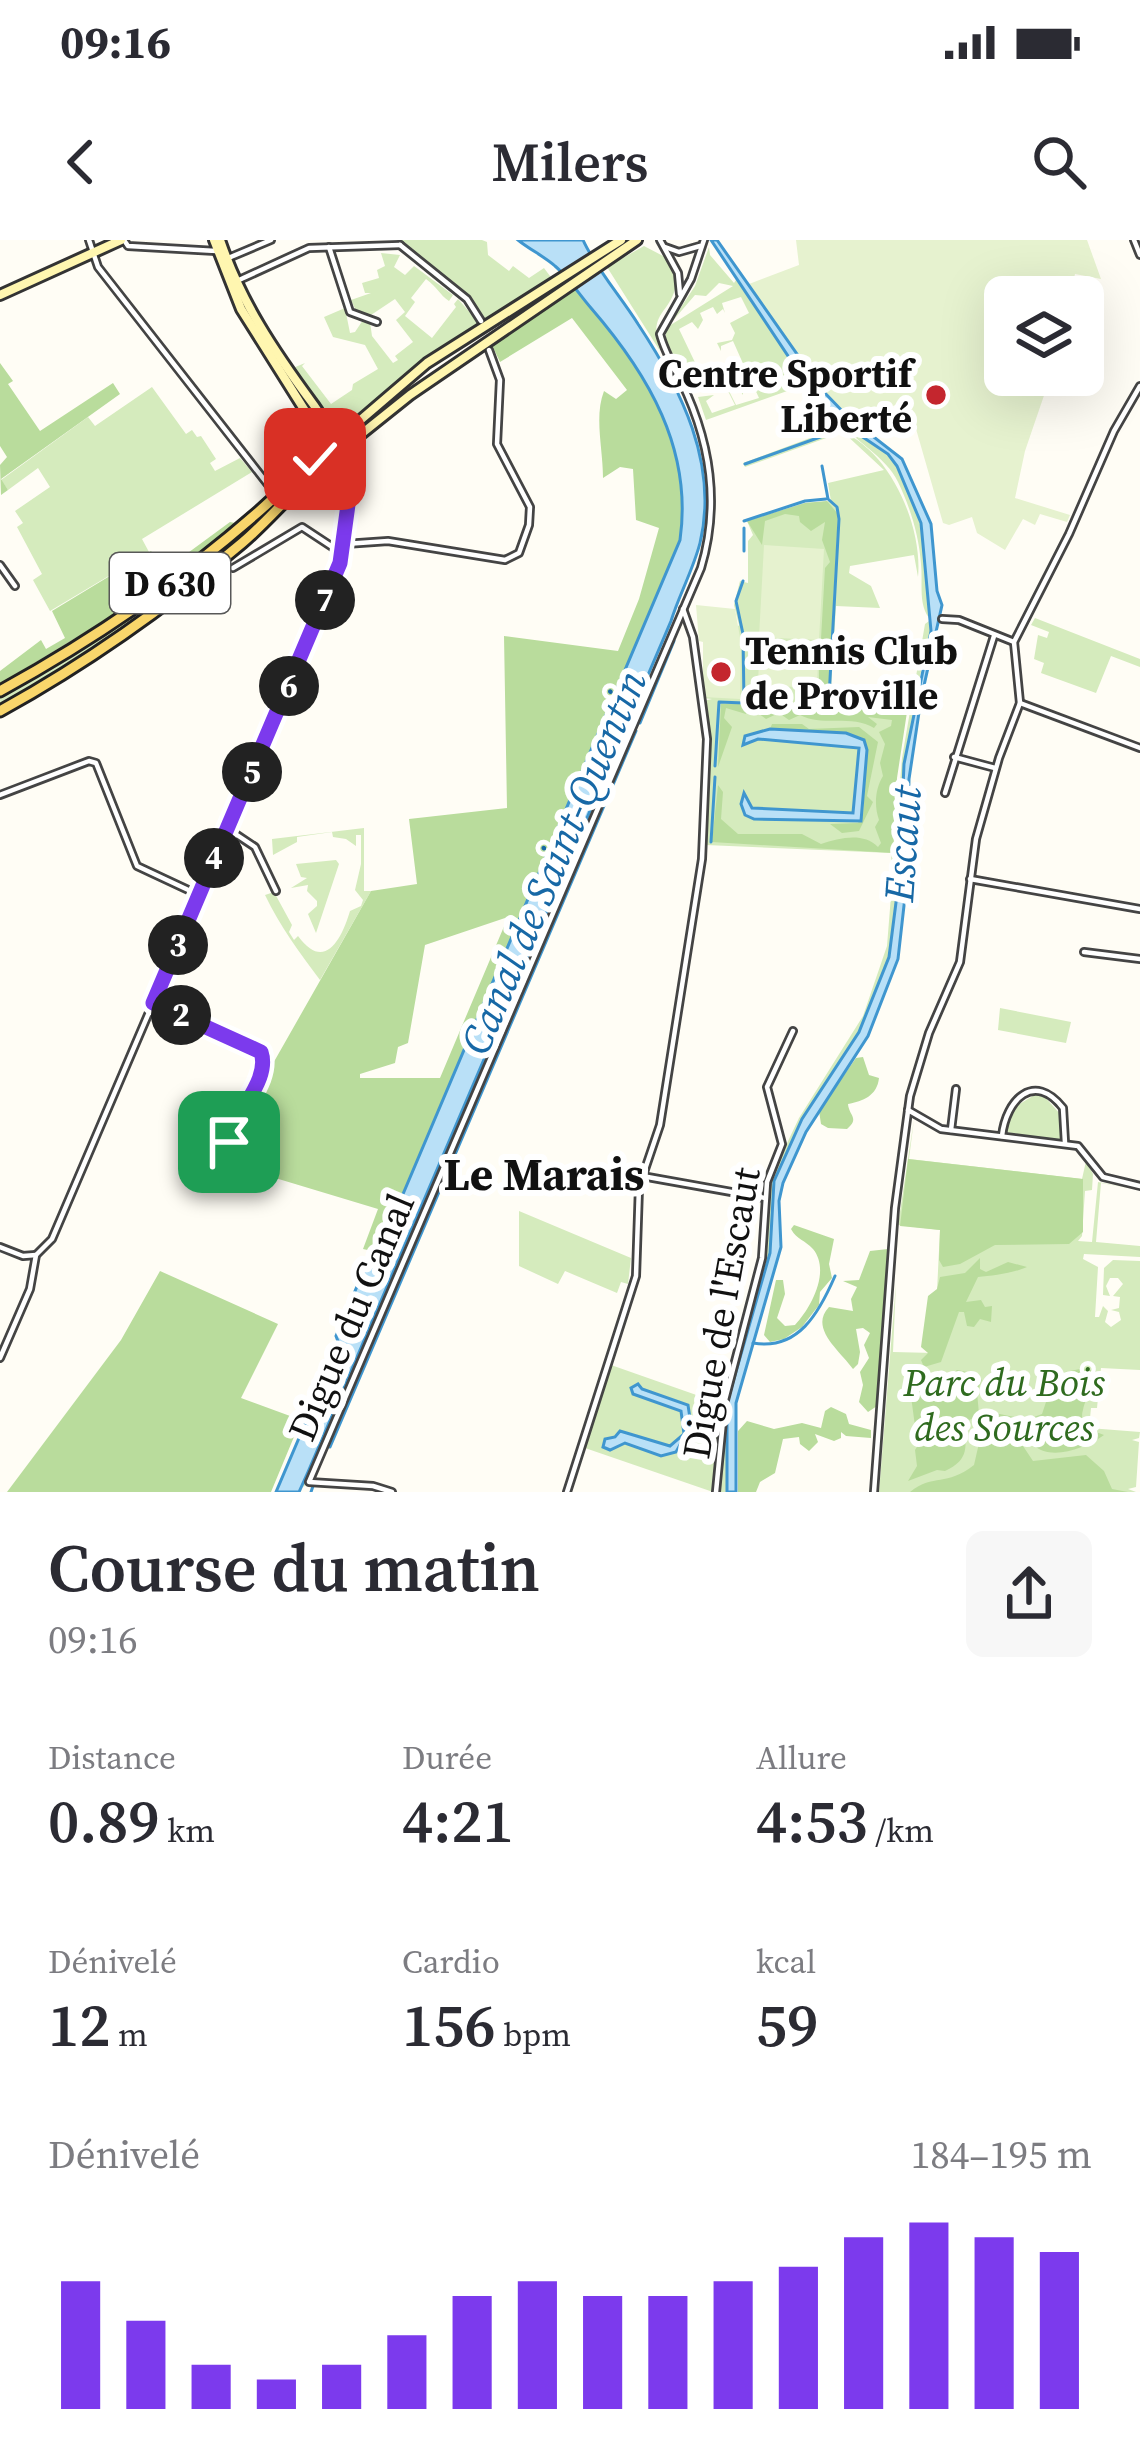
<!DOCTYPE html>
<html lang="fr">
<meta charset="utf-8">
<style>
body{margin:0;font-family:"Source Serif 4",serif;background:#f7f7f7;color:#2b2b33;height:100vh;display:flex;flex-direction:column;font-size:45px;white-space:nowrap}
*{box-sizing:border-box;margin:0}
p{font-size:39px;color:#7c7c81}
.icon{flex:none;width:66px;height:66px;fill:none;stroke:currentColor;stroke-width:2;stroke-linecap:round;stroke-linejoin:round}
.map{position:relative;height:1252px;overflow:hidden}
.panel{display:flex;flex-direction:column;background:#fff;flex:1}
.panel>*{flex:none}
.buttons{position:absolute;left:984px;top:36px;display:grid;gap:24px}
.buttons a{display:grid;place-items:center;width:120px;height:120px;border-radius:18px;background:#fff;box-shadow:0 12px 48px #0002;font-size:60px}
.pin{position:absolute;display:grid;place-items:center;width:102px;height:102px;color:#fff;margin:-51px;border-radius:24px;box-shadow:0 6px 18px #0006}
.km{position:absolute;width:60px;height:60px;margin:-30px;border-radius:50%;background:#222;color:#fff;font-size:33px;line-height:60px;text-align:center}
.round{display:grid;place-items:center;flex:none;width:126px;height:126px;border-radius:18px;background:#f7f7f7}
.overview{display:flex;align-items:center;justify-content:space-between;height:204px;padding:0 48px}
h1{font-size:66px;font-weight:600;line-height:90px}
.stats{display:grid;grid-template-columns:repeat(3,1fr);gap:18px;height:204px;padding:12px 48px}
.stats div{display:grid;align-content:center}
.stats b{font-size:60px;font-weight:600}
.stats small{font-size:33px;font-weight:400}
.stats p{font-size:33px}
.chart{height:336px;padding:24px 48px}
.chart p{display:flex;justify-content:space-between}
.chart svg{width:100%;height:216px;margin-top:12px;stroke:#7c3aed;stroke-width:6}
.status{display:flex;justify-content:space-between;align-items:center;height:84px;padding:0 60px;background:#fff;direction:ltr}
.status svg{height:33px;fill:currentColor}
header{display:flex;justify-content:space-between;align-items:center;height:156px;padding:0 48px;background:#fff;font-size:54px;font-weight:600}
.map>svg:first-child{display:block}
.green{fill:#d5ebbd}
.forest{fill:#b9dc9c;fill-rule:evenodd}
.pitch{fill:#e6f2cf}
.water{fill:#b9e0f7;stroke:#3f96cf;stroke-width:3}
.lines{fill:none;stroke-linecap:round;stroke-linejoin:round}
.stream{stroke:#3f96cf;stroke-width:3}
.street-casing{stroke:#444;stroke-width:10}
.secondary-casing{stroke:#333;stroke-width:14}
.primary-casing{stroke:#222;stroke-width:15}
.street{stroke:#fff;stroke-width:4.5}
.secondary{stroke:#fff6b0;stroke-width:8}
.primary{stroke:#f9d66b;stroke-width:9}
.route-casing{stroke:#fff;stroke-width:24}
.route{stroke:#7c3aed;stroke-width:15}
.poi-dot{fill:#c4262e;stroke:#fff;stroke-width:4.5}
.labels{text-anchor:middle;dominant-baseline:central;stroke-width:12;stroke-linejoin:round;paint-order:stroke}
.shield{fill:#fff;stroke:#585858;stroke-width:3}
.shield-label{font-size:36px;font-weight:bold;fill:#111}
.poi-label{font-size:39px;font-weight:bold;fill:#111;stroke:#fff;text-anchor:end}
.street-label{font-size:39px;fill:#111;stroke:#fff}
.park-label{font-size:39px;font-style:italic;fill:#2f6b1f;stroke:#fff}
.water-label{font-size:42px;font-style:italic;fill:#1768a6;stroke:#fff}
.quarter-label{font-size:45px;font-weight:bold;fill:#111;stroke:#fff}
</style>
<div class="status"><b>09:16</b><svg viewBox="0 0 49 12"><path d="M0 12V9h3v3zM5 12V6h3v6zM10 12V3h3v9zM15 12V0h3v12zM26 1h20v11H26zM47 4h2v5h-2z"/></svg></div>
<header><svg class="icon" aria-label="back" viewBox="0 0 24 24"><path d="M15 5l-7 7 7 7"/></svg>Milers<svg class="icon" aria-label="search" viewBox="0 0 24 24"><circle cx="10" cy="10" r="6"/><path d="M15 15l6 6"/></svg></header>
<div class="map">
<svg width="1140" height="1252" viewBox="0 0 1140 1252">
<rect width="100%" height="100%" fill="#fffdf5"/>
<!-- green -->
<g class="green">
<polygon points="401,0 482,0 487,2 488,15 509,31 513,26 529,38 544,28 553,40 486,81 472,59"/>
<path d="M644,6L665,17L677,40C672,76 647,69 660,111L607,27Z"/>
<path d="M709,7L710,15L734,43L736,40L774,90L806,143L848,187L888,214L897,226L921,283L929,378C918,363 923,343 921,324C919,295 910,267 898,242C886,216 854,202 835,176L831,180L801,146L706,180L698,157L714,155L706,161L712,173L735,165L726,147H721L729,142L727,147L736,165L759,158L753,145L743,150V155L738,147L752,143L746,131L736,135V140L730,131L735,134L745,128L733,101L721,106V111L717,103L732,100L735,93L730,83L749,73L741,57L722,63L725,73L723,69L717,74L713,67L700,73L703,80L698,89L692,82L679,89L702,137L718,130L719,134L697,145L692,134L684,136L666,102V85L669,86L733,46L719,43L706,56L695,55L670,84L695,46Z"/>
<path d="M381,13L400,15L394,27L405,35L414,26L453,55L449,61C439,54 438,48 426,39L411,58L415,62L405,76L432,98L456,67L454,64L458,59L480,84L431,117L353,183L337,186L328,181L293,128L305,123L302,126L331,164L352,150L353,144L378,129L365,105L333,97L324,77L345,68L350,93L355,92L363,80L370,82L372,96L393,123L398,120L395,116L413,102L396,80L405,72L395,59L371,75L357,73L351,60L371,53H365L362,43L379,38L377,30L385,26Z"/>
<polygon points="152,147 186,194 192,190 197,197 201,196 216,219 210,223 215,231 240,218 252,232 142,299 149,312 50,371 33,340 42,334 17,287 23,283 15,271 50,247 38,228 8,250 1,240 88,177 95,186"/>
<path d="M834,189C888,204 923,285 918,337L914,315L850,326L849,333L871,346L880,368L836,366L830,466L906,472L897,529L892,638L891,613L706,605L710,528L703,461L712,459L703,458L698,426H702L701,439L739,385L734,365L740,341L748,343V301L753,295L747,281L805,263L831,261L828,243L884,230L843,192L745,227L743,223Z"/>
<path d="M266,275C188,352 94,412 0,468V454L142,367Z"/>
<polygon points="1035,378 1140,419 1140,427 1111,416 1096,453 1041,433 1044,423 1034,419 1038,395 1047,398 1049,392 1031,385"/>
<polygon points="929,381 931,391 918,444 901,546 899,639 889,717 859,792 802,879 774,941 770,1013 727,1163 727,1252 720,1252 726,1163 767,1014 771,937 799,878 863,776 887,706 902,518 925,384"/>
<polygon points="668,388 612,528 304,1247 302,1245"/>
<path d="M364,588V651H371L320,740C299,712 280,686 265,655L274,652L292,685L289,692L294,700L298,696C325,733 342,698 350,671L361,666L363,660L355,650L361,624V595H356V606L346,599L333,597L332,592L297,597V602L273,615L272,599Z"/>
<polygon points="336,620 339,624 316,693 308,674 317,666 317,661 307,651 308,645 291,648 307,638 301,637 296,624"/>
<polygon points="1000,768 1071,782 1066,803 998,790"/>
<polygon points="1036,854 1044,856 1061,875 1061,901 1006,892 1010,870"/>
<polygon points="914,879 909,919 1082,939 1086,921 1093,934 1092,950 1085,951 1082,996 1078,1001 1092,1002 1098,942 1140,950 1101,943 1096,1002 1140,1006 1140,1017 1084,1014 1083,1019 1098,1027 1095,1077 1099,1077 1103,1066 1108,1071 1105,1082 1111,1087 1121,1080 1119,1072 1111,1070 1119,1068 1120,1057 1113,1056 1123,1044 1118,1038 1110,1038 1106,1046 1110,1056 1103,1055 1104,1028 1113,1020 1140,1021 1140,1130 1101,1128 1097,1168 1091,1168 1089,1188 1140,1192 1139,1198 1132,1200 1139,1202 1136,1247 1128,1249 1136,1252 879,1252 896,1043 893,1112 934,1113 940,990 898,985"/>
<polygon points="519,971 631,1018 628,1044 621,1042 617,1053 565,1031 558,1044 519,1026"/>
<polygon points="611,1125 722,1164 713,1252 585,1208"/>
</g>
<!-- forest -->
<g class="forest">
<path d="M575,49C637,122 695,199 680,300L381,1006L372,1011L363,1009L378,969L262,934L267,834L371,651L417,644L409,579L507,568L504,396L618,411L639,359L659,288L636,280L633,229L620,227L603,238C603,208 594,177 604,151L616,159L627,150L572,78L500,122L492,105ZM508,677L440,838H360V834L395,823L398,807L408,803L425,705Z"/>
<polygon points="0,123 13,141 8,144 40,191 113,143 120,154 1,239 8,250 1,255 0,225 7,217 0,206"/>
<polygon points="827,261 838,274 828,457 823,458 810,452 819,449 819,420 759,415 755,404 758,400 818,403 821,399 825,328 830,322 822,300 825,282 811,291 800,282 799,276 785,274 765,281 762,305 747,281 805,263"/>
<polygon points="230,282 240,284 120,371 0,444 0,431 41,400 46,409 65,398 52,371 151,311 166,329"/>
<path d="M749,463L907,472L897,538L893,613L712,602L718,545L723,552L721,579L738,594H802L821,604C840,598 863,592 878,607L881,603L875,587L879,580C874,566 875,549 883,536L880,523L885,504L879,492L891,486L892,480L868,477L877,484L874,488C852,474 822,487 800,475L789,480L779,473L766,479L751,468L746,474L726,468L724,478L732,487L718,527L721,464Z"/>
<polygon points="772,484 802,484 809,489 859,487 878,502 867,556 873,562 859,591 842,593 830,584 858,583 863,576 867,510 861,497 770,489"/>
<path d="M863,817L869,835L879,838C877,856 863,861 848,864C849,876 860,878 847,889L828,888L821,884L819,871L856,818Z"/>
<polygon points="908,919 1083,939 1083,992 1069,1004 995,1005 960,1024 943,1027 939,1020 940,990 900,986"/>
<path d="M794,985L834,999L829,1024L832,1038L820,1052L819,1065L802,1087L784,1099L770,1102L764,1095L776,1040H783L785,1054L777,1078L785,1086L795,1085C811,1068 831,1031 813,1009C805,1000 797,1000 791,989Z"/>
<path d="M888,1009L877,1166L868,1172L859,1162L863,1145L860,1132L869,1118L864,1105L870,1093L863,1088L856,1089L860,1112L858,1124L853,1129C839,1110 809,1088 829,1067L853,1071L851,1059L857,1047L843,1041L859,1040L870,1011Z"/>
<path d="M980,1018V1029L986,1032L1008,1022L1027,1027C1014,1033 992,1036 978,1037L966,1062L981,1060L985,1067L992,1066L991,1082L980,1079L974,1087L967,1086L964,1072H959L941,1122L924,1127L921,1120L928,1113L921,1107L928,1056L937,1049L940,1037L965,1033Z"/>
<polygon points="160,1031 278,1084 241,1158 301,1180 271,1252 7,1252 121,1100"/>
<path d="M1080,1129L1091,1130C1097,1145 1086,1155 1083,1170C1081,1175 1083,1182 1083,1187L1104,1195C1078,1214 1025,1228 1026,1180L1042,1174L1047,1159L1037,1140L1057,1146L1065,1132Z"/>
<path d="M957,1130L977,1134L982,1140L977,1152L979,1174L965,1183C965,1206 971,1219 945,1231L937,1230L908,1241L917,1226L915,1210L922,1199L915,1186L910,1149L919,1138L944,1141Z"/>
<polygon points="831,1167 846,1174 849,1184 871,1190 871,1198 846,1196 841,1192 841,1198 834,1201 815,1194 818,1202 809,1211 800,1204 799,1197 783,1199 775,1233 760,1242 756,1252 738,1252 738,1191 747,1181 774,1189 802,1183 821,1188 825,1171"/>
<path d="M995,1173L1014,1177L1021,1203L1033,1221L1086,1215L1104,1231L1112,1249L1128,1252H910C934,1233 946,1247 974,1225L982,1190Z"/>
</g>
<!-- pitch -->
<g class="pitch">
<polygon points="796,0 1087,0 1101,39 1075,34 1070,57 1005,57 1005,135 1051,135 1025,211 1015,258 1070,275 1067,282 1040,274 1035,285 1023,279 1005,310 977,293 972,277 949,285 943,283 908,161 853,179 848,177 812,138 749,44 799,25"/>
<polygon points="764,305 824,309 819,400 759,397"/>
<polygon points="696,365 735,369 741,403 740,459 703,457 703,402 699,401"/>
<polygon points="759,419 818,421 817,448 758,445"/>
</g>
<!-- water -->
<g class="water">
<path d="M518,0H583C595,27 621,57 638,84C681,149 719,224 700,303C693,330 679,355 671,381L308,1232L299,1252H276L339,1104L336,1096L372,1011L381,1006L680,300C693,209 648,134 591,68C579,54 568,37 555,26C545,17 529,9 518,0Z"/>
<polygon points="711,0 717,0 823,151 848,177 902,219 931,284 937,351 942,365 921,459 909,539 907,639 898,719 868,796 806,892 783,943 779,961 781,1007 736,1163 736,1252 727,1252 727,1163 770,1013 774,941 802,879 859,792 889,717 899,639 904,524 931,391 921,283 897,226 888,214 848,187 806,143"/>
<polygon points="770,489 846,493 864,500 867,510 861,581 754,579 745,575 741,564 744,553 752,568 853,573 859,508 758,499 743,505 745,496"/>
<polygon points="638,1144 642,1149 688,1165 691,1185 676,1212 661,1216 625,1203 610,1210 603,1207 605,1199 615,1197 620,1191 670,1206 684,1194 681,1171 633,1154 631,1148"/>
</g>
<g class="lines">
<!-- stream -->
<g class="stream">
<polyline points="745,224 837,191"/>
<polyline points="822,226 828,259 837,267 839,279 829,457"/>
<polyline points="744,281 805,261 826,259"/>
<polyline points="744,288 744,311"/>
<polyline points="746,462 828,468"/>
<polyline points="640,483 674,401"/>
<polyline points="715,526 719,462 744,463 743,394 736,361 743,341"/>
<polyline points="711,602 715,537"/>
<path d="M753,1103C798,1111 819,1073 835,1036"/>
<polyline points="330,1207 636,491"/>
<polyline points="311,1252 313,1246"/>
</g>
<defs>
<g id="street">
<polyline points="89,0 98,27 273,251"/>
<polyline points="124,0 128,6 216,11"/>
<polyline points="660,0 678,33 680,54"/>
<polyline points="1134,0 1140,15"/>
<polyline points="400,5 467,59 481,81"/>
<polyline points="329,7 350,72 377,82"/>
<polyline points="665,7 679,12 700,6"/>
<polyline points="226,19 271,0"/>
<polyline points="239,40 309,8 400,5"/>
<polyline points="337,223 351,250"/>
<polyline points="345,304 388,301 505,320 519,313 529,285 530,267 497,204 500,140 489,110"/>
<polyline points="0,325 15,346"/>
<polyline points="233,328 302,287 343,314"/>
<polyline points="942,379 959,380 1014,402"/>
<polyline points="1020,463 1140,508"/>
<polyline points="954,517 995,528"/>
<polyline points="945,553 994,396"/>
<polyline points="0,555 89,521 96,523 137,626 199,655"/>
<polyline points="228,589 255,607 276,651"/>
<polyline points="970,639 1140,669"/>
<polyline points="1084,712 1140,719"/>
<path d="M153,763L254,806C281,833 232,867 229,898C228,902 231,914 231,918"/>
<polyline points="908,870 941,889 1078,906 1103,937 1140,946"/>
<polyline points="951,890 956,849"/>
<path d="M1002,896C1006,860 1034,831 1063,868L1065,903"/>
<polyline points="642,936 765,958"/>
<polyline points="0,1007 23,1016 36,1015"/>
<polyline points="0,1118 30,1049 36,1015 52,999 335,338 349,278 350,214"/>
<path d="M392,1252L373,1246L309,1242L701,328C719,268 712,211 687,154C678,134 665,114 660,94L691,39L704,0"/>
<polyline points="567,1252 636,1036 639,947 660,885 702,619 707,499 693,397 683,369"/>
<polyline points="716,1252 725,1160 762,1018 767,942 782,904 767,847 793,791"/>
<polyline points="874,1252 895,968 910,856 929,793 960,722 976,599 999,518 1020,463 1014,402 1069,294 1114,191 1140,146"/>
</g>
<g id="secondary">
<polyline points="214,0 241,69 324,201"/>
<path d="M220,0C241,62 274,111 313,164C321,175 326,185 336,194"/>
<polyline points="0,55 121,0"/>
<circle cx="336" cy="208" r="14"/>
<polyline points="343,195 427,123 621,0"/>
<polyline points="350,203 410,155 637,0"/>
</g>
<g id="primary">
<path d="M300,257C318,240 332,240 350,256"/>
<path d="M0,451C118,386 227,308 322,212"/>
<path d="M0,471C87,423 166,367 242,303C273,277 297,244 330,221"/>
</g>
</defs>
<!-- street casing -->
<use href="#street" class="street-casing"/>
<!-- secondary casing -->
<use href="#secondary" class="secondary-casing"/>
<!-- primary casing -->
<use href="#primary" class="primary-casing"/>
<!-- street -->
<use href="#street" class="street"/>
<!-- secondary -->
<use href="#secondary" class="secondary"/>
<!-- primary -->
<use href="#primary" class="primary"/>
</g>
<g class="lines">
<defs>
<path id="route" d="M229,902C233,873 271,841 261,812L153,763L340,323L350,250L337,223L328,220L322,212L315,219"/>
</defs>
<!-- route casing -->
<use href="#route" class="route-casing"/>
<!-- route -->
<use href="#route" class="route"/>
</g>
<!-- markers -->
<g class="poi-dot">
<circle cx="936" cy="155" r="12"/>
<circle cx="721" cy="432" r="12"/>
</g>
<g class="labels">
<!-- shield labels -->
<rect class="shield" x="110" y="313" width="120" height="60" rx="9"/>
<g class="shield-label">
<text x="170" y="343">D 630</text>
</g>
<!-- poi labels -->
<g class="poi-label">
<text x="912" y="133">Centre Sportif<tspan x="912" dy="45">Liberté</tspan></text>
<text x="745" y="410" text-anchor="start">Tennis Club<tspan x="745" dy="45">de Proville</tspan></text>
</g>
<!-- street labels -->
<g class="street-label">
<text transform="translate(721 1073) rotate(-80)">Digue de l'Escaut</text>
<text transform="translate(351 1077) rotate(-67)">Digue du Canal</text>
</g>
<!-- park labels -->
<g class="park-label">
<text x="1004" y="1142">Parc du Bois<tspan x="1004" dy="45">des Sources</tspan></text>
</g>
<!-- water labels -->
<g class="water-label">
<text transform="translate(902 604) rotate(-86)">Escaut</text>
<text transform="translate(553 622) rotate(-67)">Canal de Saint-Quentin</text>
</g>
<!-- quarter labels -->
<g class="quarter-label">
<text x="544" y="934">Le Marais</text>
</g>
</g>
</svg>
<div class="buttons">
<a><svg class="icon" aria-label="layers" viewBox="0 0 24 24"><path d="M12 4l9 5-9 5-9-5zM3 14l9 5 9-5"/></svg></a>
</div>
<div class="pin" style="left:229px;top:902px;background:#1e9e55"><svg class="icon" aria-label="arrive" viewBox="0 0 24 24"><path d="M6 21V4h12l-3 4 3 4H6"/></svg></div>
<div class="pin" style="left:315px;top:219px;background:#d93025"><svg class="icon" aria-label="check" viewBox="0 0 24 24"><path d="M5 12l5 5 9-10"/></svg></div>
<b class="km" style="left:181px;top:775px">2</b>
<b class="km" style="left:178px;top:705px">3</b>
<b class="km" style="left:214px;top:618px">4</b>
<b class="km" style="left:252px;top:532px">5</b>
<b class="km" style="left:289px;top:446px">6</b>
<b class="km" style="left:325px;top:360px">7</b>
</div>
<section class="panel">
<div class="overview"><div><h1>Course du matin</h1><p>09:16</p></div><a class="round"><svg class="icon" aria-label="share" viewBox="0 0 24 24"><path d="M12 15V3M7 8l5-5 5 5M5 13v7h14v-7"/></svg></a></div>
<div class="stats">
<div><p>Distance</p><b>0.89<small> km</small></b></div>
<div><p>Durée</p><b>4:21</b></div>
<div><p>Allure</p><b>4:53<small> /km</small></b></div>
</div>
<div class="stats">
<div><p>Dénivelé</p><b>12<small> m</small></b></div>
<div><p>Cardio</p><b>156<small> bpm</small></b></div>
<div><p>kcal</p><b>59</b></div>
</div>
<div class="chart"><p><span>Dénivelé</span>184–195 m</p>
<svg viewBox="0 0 160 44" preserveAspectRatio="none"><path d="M5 44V18M15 44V26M25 44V35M35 44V38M45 44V35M55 44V29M65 44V21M75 44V18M85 44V21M95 44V21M105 44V18M115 44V15M125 44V9M135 44V6M145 44V9M155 44V12"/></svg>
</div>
</section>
